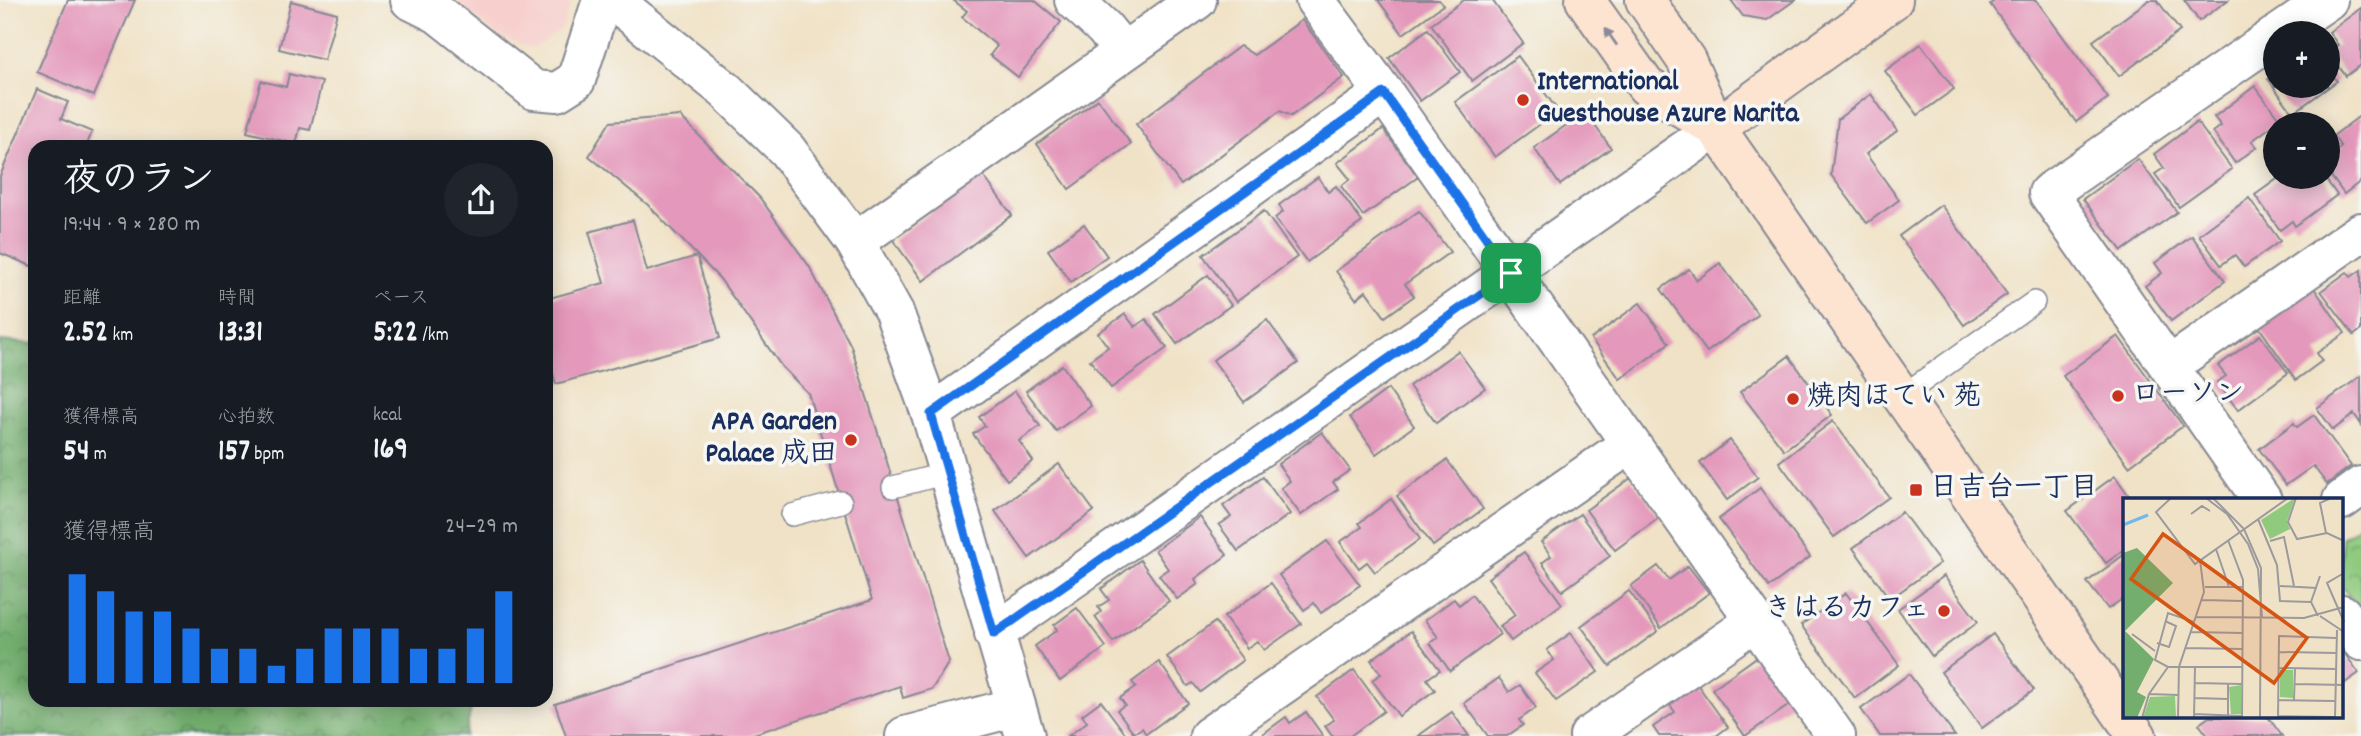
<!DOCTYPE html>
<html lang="ja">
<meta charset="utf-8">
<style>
body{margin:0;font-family:Dekko,"Klee One",sans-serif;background:#20242c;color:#f1f3f6;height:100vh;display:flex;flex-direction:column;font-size:26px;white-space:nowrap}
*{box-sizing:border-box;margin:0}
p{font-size:23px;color:#9ea1a6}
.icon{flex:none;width:38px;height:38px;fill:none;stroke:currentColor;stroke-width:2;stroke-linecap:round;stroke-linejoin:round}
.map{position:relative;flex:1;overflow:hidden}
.details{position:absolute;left:28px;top:140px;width:525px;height:567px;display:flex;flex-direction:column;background:#171b24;border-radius:21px;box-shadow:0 4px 18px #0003}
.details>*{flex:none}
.fabs{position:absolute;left:2263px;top:21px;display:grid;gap:14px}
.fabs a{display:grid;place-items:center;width:77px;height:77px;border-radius:50%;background:#171b24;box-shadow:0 4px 18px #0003;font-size:35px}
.pin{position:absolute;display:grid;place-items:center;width:60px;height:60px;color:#fff;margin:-30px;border-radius:14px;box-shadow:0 4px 10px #0006}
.round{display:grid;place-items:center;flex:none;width:74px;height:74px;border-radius:37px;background:#20242c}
.summary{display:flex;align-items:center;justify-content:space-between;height:119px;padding:0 35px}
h1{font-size:38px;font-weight:700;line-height:52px}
.figures{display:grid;grid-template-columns:repeat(3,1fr);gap:10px;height:119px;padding:7px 35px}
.figures div{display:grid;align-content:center}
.figures b{font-size:30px;font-weight:700}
.figures small{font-size:19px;font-weight:400}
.figures p{font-size:19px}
.chart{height:196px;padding:14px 35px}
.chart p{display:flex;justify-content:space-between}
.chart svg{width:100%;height:126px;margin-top:7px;stroke:#1a73e8;stroke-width:6}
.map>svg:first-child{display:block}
.built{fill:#f7d0cd}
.forest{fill:url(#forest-crowns);stroke:#476e66;stroke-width:2}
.park{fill:url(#park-crowns);stroke:#557c6e;stroke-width:2}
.building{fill:#e498bb}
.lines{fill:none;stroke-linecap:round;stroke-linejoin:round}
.lane-casing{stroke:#868892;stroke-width:24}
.street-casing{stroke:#868892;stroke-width:42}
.secondary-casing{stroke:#868892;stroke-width:42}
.lane{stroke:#fff;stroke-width:21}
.street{stroke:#fff;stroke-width:38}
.secondary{stroke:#fde4d1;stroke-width:38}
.oneway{fill:#8c8a98}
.route-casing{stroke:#fff;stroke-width:14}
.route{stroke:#1a73e8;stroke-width:9}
.poi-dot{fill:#c8321e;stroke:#f6f6f2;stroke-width:2.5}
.labels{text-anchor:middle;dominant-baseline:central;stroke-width:7;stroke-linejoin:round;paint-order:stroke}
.poi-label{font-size:28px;font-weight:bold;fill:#1b2f5e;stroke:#f6f6f2;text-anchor:start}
.inset-river{fill:none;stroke:#71b9e9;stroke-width:3.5}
.inset-road{fill:none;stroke:#9b9a9c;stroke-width:2}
.view{fill:#d45514;fill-opacity:0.15;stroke:#d45514;stroke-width:3.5}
.inset-edge{fill:none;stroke:#1b2f5e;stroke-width:3.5}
</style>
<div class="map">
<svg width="2361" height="736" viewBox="0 0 2361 736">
<defs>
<pattern id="forest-crowns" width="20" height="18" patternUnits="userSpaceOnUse" patternTransform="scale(1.75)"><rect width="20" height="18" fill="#73ae6e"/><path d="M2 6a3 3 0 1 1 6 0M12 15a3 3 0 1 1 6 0" fill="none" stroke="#5e8e5e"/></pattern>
<pattern id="park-crowns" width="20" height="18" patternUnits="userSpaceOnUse" patternTransform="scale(1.75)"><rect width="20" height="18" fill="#8fca7f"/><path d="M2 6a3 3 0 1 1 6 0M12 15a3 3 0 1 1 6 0" fill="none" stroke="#74a46b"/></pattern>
</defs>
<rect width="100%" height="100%" fill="#f6f6f2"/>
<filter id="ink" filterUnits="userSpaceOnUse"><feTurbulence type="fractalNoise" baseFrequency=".0143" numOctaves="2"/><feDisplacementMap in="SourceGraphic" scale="14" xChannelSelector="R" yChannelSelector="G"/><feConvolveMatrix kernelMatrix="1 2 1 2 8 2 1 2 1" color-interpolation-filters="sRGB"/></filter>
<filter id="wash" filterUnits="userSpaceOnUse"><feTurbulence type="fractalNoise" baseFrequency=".00686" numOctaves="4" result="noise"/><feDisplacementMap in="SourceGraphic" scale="28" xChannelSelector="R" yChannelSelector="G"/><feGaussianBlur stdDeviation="1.57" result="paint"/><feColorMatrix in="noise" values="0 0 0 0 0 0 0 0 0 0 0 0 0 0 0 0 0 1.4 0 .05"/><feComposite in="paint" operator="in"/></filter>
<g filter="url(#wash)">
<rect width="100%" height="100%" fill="#f0e2c6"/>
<!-- built -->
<polygon class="built" points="454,0 571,0 562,29 532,49 497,35"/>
<!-- forest -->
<polygon class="forest" points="0,341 35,344 35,700 473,700 465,736 0,736"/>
<!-- park -->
<polygon class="park" points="2361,525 2361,613 2342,586 2342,538"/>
<g id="blocks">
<!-- building -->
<g class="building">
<polygon points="68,0 135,0 94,96 37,72"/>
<polygon points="953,0 1034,0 1061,22 1018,77 990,55 997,46 962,17 967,11"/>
<polygon points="1378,0 1439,0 1443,5 1403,34"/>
<polygon points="1464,0 1492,0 1523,43 1472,81 1431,24"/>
<polygon points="1731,0 1795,0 1767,20 1743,16"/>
<polygon points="1996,0 2036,0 2108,98 2076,122 1990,4"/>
<polygon points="2149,0 2157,0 2180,31 2119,76 2093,41"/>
<polygon points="2184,0 2228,0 2199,21"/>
<polygon points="291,1 337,13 324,60 279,49"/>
<polygon points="2361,8 2361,65 2346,76 2328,52 2338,45 2329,32"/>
<polygon points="1302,20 1344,77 1291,116 1280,111 1181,185 1136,124 1240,46 1254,55"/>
<polygon points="1428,29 1460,72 1420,101 1389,58"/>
<polygon points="1921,44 1954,89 1918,115 1885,71"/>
<polygon points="1518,56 1558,111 1495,157 1455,102"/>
<polygon points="2328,67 2337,81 2293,113 2268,79 2275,73 2275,86 2328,86"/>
<polygon points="289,74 322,82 310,130 300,128 296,144 247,132 261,81 286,87"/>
<polygon points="2255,86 2280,120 2252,141 2257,147 2235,163 2213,132 2221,126 2214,117"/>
<polygon points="37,89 68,102 61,119 92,132 86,147 35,147 34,267 0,253 0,176"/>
<polygon points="1871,94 1897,131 1866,154 1899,200 1867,223 1831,175 1838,119"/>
<polygon points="1098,99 1131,144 1069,189 1037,144"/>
<polygon points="1585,112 1611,148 1560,185 1534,148"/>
<polygon points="2361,115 2361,181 2344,194 2328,172 2328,157 2341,147 2333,136"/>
<polygon points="680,116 760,198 809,266 851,346 949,662 932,689 903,698 900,686 748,736 566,736 555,704 872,600 808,393 782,367 720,279 648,205 589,156 610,122"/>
<polygon points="2197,122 2232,169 2179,207 2155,174 2164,168 2154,154"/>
<polygon points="1383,129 1418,177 1363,216 1341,186 1350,179 1337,163"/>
<polygon points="2138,159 2177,212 2122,251 2083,199"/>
<polygon points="982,174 1012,215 923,281 893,240"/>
<polygon points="1318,177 1328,192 1336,186 1362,222 1307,262 1275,218 1283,212 1279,205"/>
<polygon points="2280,177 2324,177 2337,195 2295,226 2292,221 2280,230 2255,195"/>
<polygon points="2249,198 2280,241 2244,267 2235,255 2221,265 2199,235"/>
<polygon points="1941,205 2007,294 1964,325 1899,236"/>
<polygon points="1264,211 1297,257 1236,302 1203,255"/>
<polygon points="1419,211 1450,252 1405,284 1414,296 1385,317 1366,291 1356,299 1336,271"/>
<polygon points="633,220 647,271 697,256 720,338 556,384 546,349 546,299 604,283 589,232"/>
<polygon points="1084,224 1107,256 1071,282 1048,250"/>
<polygon points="2192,236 2225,281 2171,321 2145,286 2162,273 2155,263"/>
<polygon points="1720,263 1758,315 1707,352 1661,289 1689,269 1697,280"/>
<polygon points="2361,270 2361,330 2354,335 2321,291 2347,272 2351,277"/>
<polygon points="1208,275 1231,305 1177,344 1155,314"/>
<polygon points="2314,288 2345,333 2317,353 2322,361 2296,380 2259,327"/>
<polygon points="1640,303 1669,343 1620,379 1591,339"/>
<polygon points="1125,314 1135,327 1146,319 1167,348 1111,388 1090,360 1108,347 1098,333"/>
<polygon points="1267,320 1298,363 1244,402 1213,360"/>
<polygon points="2260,335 2288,373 2238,410 2217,382 2226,376 2218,366"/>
<polygon points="2118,336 2183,426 2129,466 2063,376"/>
<polygon points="1458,351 1485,388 1436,423 1409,386"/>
<polygon points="1789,356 1832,415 1784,450 1740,392"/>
<polygon points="1062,365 1091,406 1056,431 1026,391"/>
<polygon points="2361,376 2361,424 2354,414 2333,430 2317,408"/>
<polygon points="1388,389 1414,426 1376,454 1350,417"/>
<polygon points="1015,391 1040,426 1019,441 1033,461 1007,480 973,434 985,426 979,417"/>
<polygon points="2314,415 2351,466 2327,484 2313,466 2286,485 2259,449 2294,423 2297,427"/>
<polygon points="1833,421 1889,497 1834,537 1779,462"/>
<polygon points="1322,432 1350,470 1333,482 1338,489 1301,515 1281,488 1290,481 1278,464"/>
<polygon points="1730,440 1758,477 1727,500 1700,463"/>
<polygon points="1447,460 1483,509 1433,546 1397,496"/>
<polygon points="1059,464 1094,511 1029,558 995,511"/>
<polygon points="2115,476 2132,500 2125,500 2125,549 2106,563 2067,511"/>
<polygon points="1263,477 1290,514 1238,551 1219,525 1231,517 1223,506"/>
<polygon points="1631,478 1660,517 1615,550 1586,510"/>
<polygon points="1760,488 1810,557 1769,587 1719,519"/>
<polygon points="1391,499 1420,539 1375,572 1367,562 1359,568 1340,542 1362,527 1359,523"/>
<polygon points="1902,512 1940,563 1890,599 1853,548"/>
<polygon points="1580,514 1610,556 1562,591 1542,563 1551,556 1541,542"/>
<polygon points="1200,517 1227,555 1195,579 1198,584 1177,599 1159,575 1168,569 1155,550"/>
<polygon points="1327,541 1360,585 1321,613 1314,603 1304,610 1279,575"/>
<polygon points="1524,552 1562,604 1511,641 1500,626 1515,615 1488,578"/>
<polygon points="2125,554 2125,597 2108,609 2087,582"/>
<polygon points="1140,560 1169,601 1113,642 1095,617 1101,612 1098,607 1109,600 1101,589"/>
<polygon points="1658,566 1669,580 1688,566 1709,593 1661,628 1631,586"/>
<polygon points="1944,576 1978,622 1932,656 1898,609"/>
<polygon points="1271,583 1301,624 1264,650 1257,641 1247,648 1224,617"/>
<polygon points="1629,591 1658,631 1610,666 1581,626"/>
<polygon points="1846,593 1899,665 1855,698 1801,625"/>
<polygon points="1472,595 1500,634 1450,671 1430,643 1438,637 1425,620 1454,599 1459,605"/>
<polygon points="1077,608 1106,647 1060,681 1035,646 1057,630 1054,625"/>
<polygon points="1215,622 1243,660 1200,692 1193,683 1188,686 1167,657"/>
<polygon points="1411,631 1440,670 1427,679 1435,690 1399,716 1372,680 1381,674 1371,660"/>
<polygon points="1571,633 1598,672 1556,701 1535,673 1554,660 1547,650"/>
<polygon points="1993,634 2034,690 1982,728 1941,672"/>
<polygon points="2342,650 2359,673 2342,685"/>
<polygon points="1758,656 1792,703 1745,736 1712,689"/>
<polygon points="1159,662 1188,703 1146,734 1142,728 1134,733 1117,710 1125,705 1120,698 1136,687 1132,682"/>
<polygon points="1354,670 1384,711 1350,736 1332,736 1325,726 1334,720 1317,697"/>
<polygon points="1909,674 1955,736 1880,736 1861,709"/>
<polygon points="1499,678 1509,692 1520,685 1536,708 1519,720 1523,725 1507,736 1488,736 1464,703"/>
<polygon points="1697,684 1728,727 1716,736 1659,736 1653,727 1675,712 1670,705"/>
<polygon points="1101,701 1127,736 1068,736 1087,722 1082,715"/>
<polygon points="1306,712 1323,736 1260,736 1286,717 1290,723"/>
<polygon points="1452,712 1469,736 1418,736"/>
<polygon points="2209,717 2268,717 2282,736 2208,736 2199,724"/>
</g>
</g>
</g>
<g filter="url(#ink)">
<use href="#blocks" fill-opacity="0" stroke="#868892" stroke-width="2"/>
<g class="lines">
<defs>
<g id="lane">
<polyline points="1902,396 2034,302"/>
<polyline points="893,487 947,473"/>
<polyline points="792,515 841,502"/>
</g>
<g id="street">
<polyline points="410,0 438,14 534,90 557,92 576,80 602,0"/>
<polyline points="613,0 725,90 787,150 855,242 894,312 931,414 1025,736"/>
<polyline points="1074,0 1104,28 1122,50"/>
<polyline points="1315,0 1384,93 1836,736"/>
<polyline points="2280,33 2328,0"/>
<polyline points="855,242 1197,0"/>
<polyline points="2169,366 2361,232"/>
<polyline points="931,414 1384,93"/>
<polyline points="2262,500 2048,193 2275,36"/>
<polyline points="2342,500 2361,486"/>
<polyline points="2342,614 2361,641"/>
<polyline points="994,634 1716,128"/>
<polyline points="905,736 1016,707"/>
<polyline points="1209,736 1630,444"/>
<polyline points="1589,736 1754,622"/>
</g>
<g id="secondary">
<polyline points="1585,0 1646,86 1716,128"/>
<polyline points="1645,0 1686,60 1716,128 2137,736"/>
<polyline points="1716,128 1893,0"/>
</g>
</defs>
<!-- lane casing -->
<use href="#lane" class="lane-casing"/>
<!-- street casing -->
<use href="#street" class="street-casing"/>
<!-- secondary casing -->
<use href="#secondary" class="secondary-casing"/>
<!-- lane -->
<use href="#lane" class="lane"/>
<!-- street -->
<use href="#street" class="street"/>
<!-- secondary -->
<use href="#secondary" class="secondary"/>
</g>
<!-- one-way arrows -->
<defs><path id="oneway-solid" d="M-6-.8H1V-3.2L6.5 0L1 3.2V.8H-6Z" transform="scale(1.75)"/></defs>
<use class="oneway" href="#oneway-solid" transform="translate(1611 37) rotate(-125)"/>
</g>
<g class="lines" filter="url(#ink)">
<defs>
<polygon id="route" points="1384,93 1511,273 994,634 931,414"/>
</defs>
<!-- route casing -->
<use href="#route" class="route-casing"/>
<!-- route -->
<use href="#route" class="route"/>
</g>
<!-- markers -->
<g class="poi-dot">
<circle cx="1523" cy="100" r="7"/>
<circle cx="2118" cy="396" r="7"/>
<circle cx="1793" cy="399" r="7"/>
<circle cx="851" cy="440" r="7"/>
<rect x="1909" y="483" width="14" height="14" rx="3.5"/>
<circle cx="1944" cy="611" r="7"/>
</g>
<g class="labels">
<!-- poi labels -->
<g class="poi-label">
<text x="1537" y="84">International<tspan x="1537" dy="32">Guesthouse Azure Narita</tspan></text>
<text x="2132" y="396">ローソン</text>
<text x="1807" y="399">焼肉ほてい 苑</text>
<text x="837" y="424" text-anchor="end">APA Garden<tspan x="837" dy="32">Palace 成田</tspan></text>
<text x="1930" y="490">日吉台一丁目</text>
<text x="1930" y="611" text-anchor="end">きはるカフェ</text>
</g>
</g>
<!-- overview -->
<g transform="translate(2123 498)">
<rect width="220" height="220" fill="#f0e2c6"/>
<path d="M14,50L50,85L2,133L31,161L14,194L23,199L14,220H0V55Z" fill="#73ae6e"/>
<path d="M172,0L164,23L167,31L147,41L138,22ZM157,172H170V200L157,199ZM118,187V216H108L106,189ZM27,199L52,198L53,220H20Z" fill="#8fca7f"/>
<path class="inset-river" d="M0,27L25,17"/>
<path class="inset-road" d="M48,0L33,14L72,66L165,0M83,0L104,16L125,46L135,71L139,119M90,0L121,31L138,70L137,220M173,0L165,24L174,41L204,35L221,43M68,16L79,8L87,13M135,21L154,67L157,103L188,104M203,35L197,5L208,0M105,42L120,82L119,220M147,43L161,39L171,88M93,51L106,89M221,75L204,85L221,124M157,88L194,90M82,89H120M79,102L120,103M195,118L188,104L197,78M197,118L221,134M73,119L181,120L221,109M71,124L45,115L32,162L45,169H119M68,134L120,135M9,136L32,153M34,145L46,149L53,128L42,123M62,150L120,151M156,154L213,155M156,170L213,171M72,185L119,186M105,186V217M172,186L221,187M26,196L55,197M72,200L105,201M155,202L212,203M171,202L172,170M71,216L119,218M155,218L212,219M19,220L26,196L45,169M55,220L56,169L81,94L77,62M71,220L72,169M155,220L156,138L213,140M212,220L214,132"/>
<path class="view" d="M40,36L184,140L151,185L8,81Z"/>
<rect width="220" height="220" class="inset-edge"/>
</g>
</svg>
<div class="fabs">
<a>+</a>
<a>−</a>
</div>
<div class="pin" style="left:1511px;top:273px;background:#1e9e55"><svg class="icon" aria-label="arrive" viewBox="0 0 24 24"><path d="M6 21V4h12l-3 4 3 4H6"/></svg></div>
<section class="details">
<div class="summary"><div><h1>夜のラン</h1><p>19:44 · 9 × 280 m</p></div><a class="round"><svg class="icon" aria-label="share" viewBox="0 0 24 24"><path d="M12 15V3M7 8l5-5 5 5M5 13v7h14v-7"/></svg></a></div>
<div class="figures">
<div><p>距離</p><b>2.52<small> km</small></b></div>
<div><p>時間</p><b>13:31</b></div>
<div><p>ペース</p><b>5:22<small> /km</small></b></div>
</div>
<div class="figures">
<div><p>獲得標高</p><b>54<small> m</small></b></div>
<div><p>心拍数</p><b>157<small> bpm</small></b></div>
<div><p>kcal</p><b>169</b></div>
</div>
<div class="chart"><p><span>獲得標高</span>24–29 m</p>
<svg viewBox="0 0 160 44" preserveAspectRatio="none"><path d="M5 44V6M15 44V12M25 44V19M35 44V19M45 44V25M55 44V32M65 44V32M75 44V38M85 44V32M95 44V25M105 44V25M115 44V25M125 44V32M135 44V32M145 44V25M155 44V12"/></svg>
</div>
</section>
</div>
